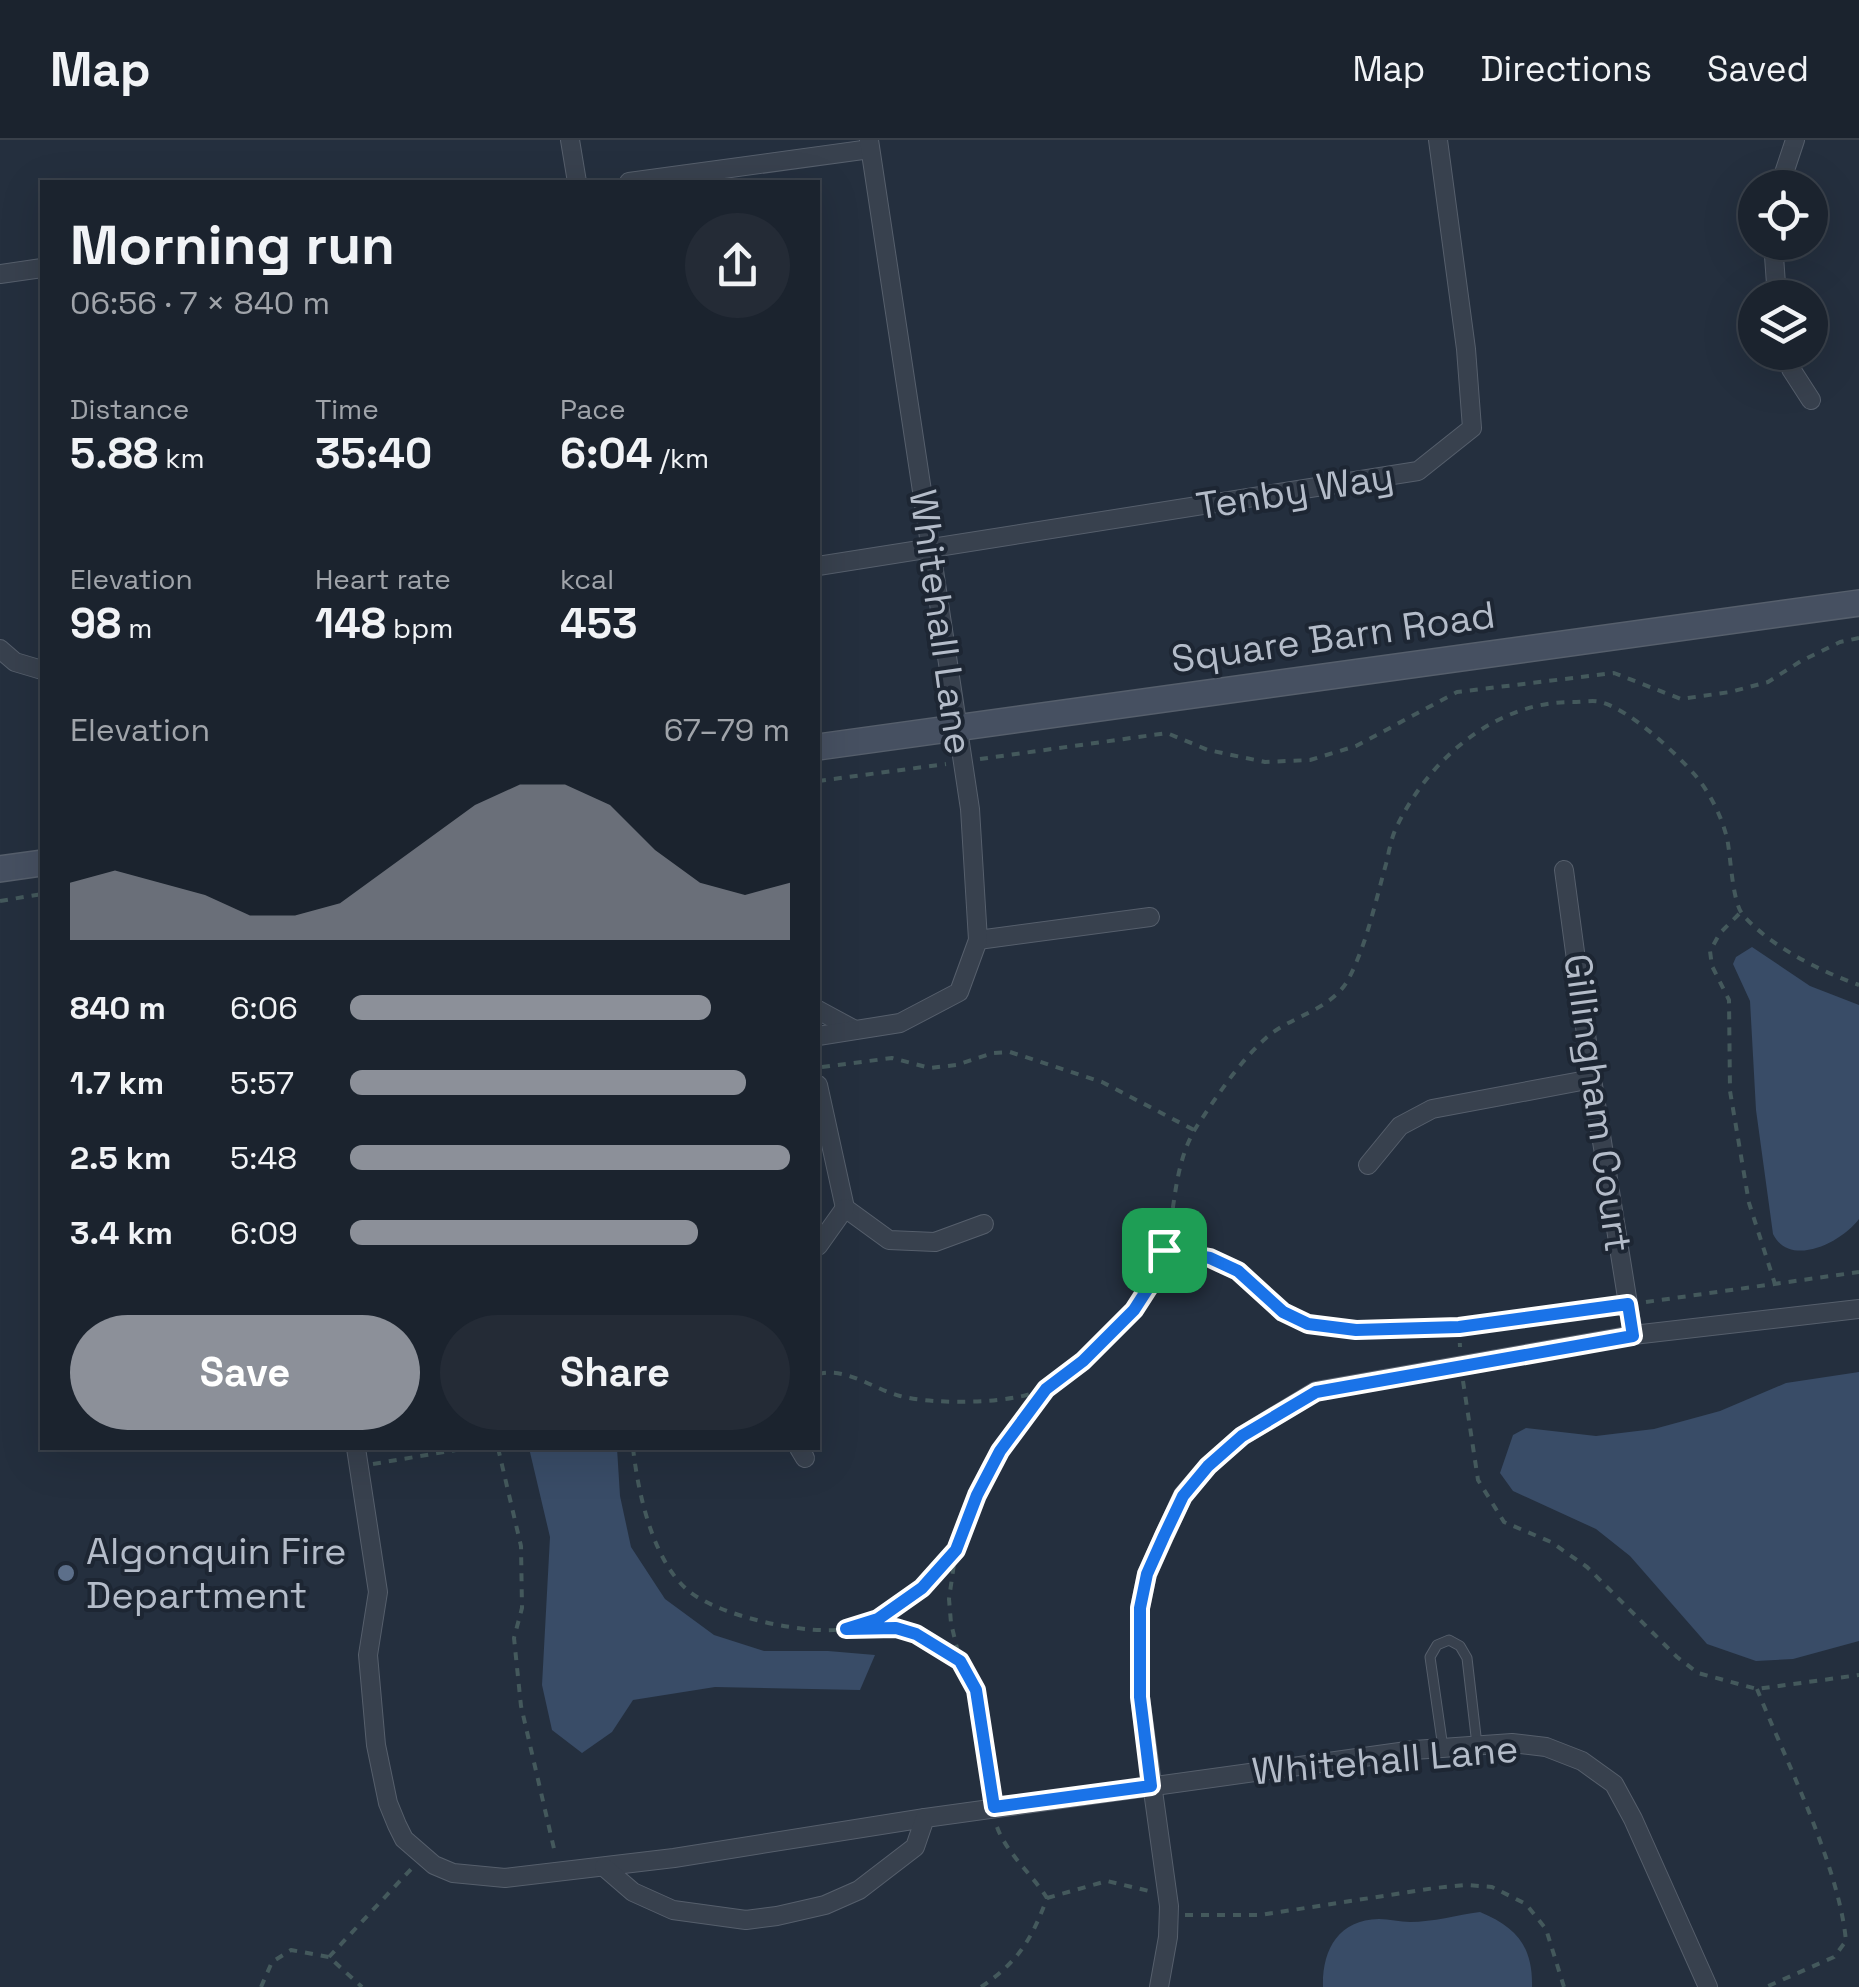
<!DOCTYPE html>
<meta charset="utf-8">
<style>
body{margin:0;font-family:"Space Grotesk",sans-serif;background:#242b36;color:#f1f3f6;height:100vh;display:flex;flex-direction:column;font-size:38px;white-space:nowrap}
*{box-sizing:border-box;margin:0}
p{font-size:32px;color:#a0a4aa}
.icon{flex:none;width:55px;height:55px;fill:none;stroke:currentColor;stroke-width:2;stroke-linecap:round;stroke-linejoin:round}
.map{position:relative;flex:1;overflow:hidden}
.drawer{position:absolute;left:40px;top:40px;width:780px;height:1270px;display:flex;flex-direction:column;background:#1b232e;border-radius:0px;box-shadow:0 10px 40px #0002,0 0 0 2px #39404a}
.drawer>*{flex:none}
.tools{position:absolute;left:1738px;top:30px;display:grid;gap:20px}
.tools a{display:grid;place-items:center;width:90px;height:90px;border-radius:50%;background:#1b232e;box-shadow:0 10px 40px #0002,0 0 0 2px #39404a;font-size:50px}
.pin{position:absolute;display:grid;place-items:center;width:85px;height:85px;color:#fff;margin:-42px;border-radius:20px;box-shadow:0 5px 15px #0006}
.round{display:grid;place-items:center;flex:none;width:105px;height:105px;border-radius:52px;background:#242b36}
.summary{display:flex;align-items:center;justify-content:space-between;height:170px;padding:0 30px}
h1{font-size:55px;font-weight:700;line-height:75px}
.metrics{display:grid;grid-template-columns:repeat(3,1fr);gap:15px;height:170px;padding:10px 30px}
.metrics div{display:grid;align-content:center}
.metrics b{font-size:42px;font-weight:700}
.metrics small{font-size:28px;font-weight:400}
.metrics p{font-size:28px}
.chart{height:280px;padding:20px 30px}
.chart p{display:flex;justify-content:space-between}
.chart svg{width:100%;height:180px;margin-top:10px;fill:#8c9099;opacity:.7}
.primary-button{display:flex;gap:20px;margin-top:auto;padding:20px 30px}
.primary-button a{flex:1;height:115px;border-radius:60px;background:#8c9099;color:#fff;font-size:40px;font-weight:700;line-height:115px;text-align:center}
.primary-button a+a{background:#242b36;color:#f1f3f6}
ul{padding:0 30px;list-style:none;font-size:32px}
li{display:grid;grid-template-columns:160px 120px 1fr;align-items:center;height:75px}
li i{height:25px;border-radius:12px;background:#8c9099}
header{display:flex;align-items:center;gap:60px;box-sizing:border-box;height:140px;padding:0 50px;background:#1b232e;border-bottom:2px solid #39404a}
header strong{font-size:48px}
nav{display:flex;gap:55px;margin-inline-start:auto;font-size:35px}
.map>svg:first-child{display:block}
.water{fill:#394c67}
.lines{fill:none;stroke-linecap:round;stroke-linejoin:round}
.lane-casing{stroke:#565f6c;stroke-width:11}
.street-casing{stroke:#565f6c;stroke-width:20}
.secondary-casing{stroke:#565f6c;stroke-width:28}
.path{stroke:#44595c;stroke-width:4;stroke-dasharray:8 8;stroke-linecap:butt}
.lane{stroke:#38414e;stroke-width:9}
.street{stroke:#38414e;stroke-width:18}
.secondary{stroke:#465061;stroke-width:25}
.route-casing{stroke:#fff;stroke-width:20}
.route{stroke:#1a73e8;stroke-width:12}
.service-dot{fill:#5c6f8a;stroke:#1d2633;stroke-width:4}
.labels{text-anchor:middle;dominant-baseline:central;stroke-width:8;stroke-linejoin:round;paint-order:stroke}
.street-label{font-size:38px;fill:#b4bcc9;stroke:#1d2633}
.poi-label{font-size:38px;fill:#b4bcc9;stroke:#1d2633;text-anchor:start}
</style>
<header>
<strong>Map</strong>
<nav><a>Map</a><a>Directions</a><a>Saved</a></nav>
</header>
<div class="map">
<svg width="1859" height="1847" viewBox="0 0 1859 1847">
<rect width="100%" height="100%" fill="#242f3e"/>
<!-- water -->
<g class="water">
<path d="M1752,807L1810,846L1859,865V1079C1841,1103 1790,1128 1773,1094L1756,970L1750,861L1733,824L1736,817Z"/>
<polygon points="1859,1232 1859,1501 1793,1519 1756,1521 1707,1504 1630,1416 1596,1389 1513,1351 1500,1333 1513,1295 1526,1288 1596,1296 1654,1289 1720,1271 1786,1243"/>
<polygon points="529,1308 617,1308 620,1356 631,1407 665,1459 714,1495 764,1511 828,1511 875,1515 860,1550 715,1547 633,1560 612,1592 582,1613 552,1590 542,1545 550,1397"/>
<path d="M1480,1772C1516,1787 1533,1806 1532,1847H1323C1322,1810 1338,1780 1379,1779C1389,1779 1400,1782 1410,1782C1433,1782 1457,1775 1480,1772Z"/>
</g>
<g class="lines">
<defs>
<polyline id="lane" points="1443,1608 1430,1517 1437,1505 1449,1500 1460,1506 1467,1518 1477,1605"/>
<g id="street">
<polyline points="570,0 577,42"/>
<polyline points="629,42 870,9"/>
<polyline points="1779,48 1795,0"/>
<polyline points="1773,102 1777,158"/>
<polyline points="0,134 42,128"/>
<polyline points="1787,212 1791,229 1811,260"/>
<polyline points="818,426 1418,331 1472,288 1466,209 1438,0"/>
<polyline points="0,509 15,522 42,530"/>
<polyline points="1564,730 1592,939 1633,1195"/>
<polyline points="978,800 1150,777"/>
<polyline points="818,870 855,890"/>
<polyline points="818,896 900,883 959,852 978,800 970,669 869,0"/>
<polyline points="818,945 845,1068 889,1100 935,1102 984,1084"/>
<polyline points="1368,1025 1400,986 1432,969 1592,939"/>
<polyline points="818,1106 845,1068"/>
<polyline points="356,1308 378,1452 368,1515 376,1605 388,1663 397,1685 404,1699 434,1725 453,1733 505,1738 674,1718 925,1678"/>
<polyline points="799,1308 805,1318"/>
<polyline points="604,1727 633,1752 673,1770 746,1780 777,1776 825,1765 859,1750 915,1707 925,1678 1414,1610 1512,1603 1546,1607 1582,1621 1614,1644 1633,1679 1708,1847"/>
<polyline points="1159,1847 1168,1797 1169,1766 1140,1557 1140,1468 1147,1434 1183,1355 1208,1326 1242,1296 1316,1251 1633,1195 1859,1169"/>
</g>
<g id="secondary">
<polyline points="818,607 1859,463"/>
<polyline points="0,729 42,723"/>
</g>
</defs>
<!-- lane casing -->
<use href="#lane" class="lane-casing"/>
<!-- street casing -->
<use href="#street" class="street-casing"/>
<!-- secondary casing -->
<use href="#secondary" class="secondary-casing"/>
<!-- path -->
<g class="path">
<polyline points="980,619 1167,593 1208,610 1265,622 1310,620 1356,606 1457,552 1614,533 1681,559 1730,552 1768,542 1801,521 1840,502 1859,498"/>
<polyline points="818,641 946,624"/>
<polyline points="0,761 42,754"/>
<polyline points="1739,774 1720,793 1710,811 1712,826 1729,860 1730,951 1749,1063 1775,1144"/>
<polyline points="822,927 892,918 930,928 956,925 993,913 1010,912 1102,942 1194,990"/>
<polyline points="1165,1110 1210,1118 1238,1131 1283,1172 1308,1184 1356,1190 1459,1187 1611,1167"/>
<polyline points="1646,1162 1859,1132"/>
<polyline points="1459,1187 1460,1207"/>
<path d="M818,1234C847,1227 873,1249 900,1256C934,1265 1020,1265 1050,1246C1087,1222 1148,1167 1162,1124C1176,1079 1171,1027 1197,986C1217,956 1239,922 1266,898C1290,876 1333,870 1349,838C1367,803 1375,763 1386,724C1389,712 1391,698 1397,686C1430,618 1497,560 1576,562C1584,562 1593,560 1600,562C1628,568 1676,613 1695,635C1710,653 1721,675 1727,698C1731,717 1732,762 1743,775C1771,807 1820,831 1859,845"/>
<polyline points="1463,1241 1478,1340 1504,1382 1551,1402 1587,1427 1677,1517 1698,1533 1757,1549 1859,1535"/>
<polyline points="498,1308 521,1406 522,1468 514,1498 521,1566 555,1713"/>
<path d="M633,1308C638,1353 653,1423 690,1452C722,1477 812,1497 850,1488C876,1481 903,1466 923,1448C934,1437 950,1421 957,1407C966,1389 970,1369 979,1351C997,1314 1021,1282 1046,1249"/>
<polyline points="373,1324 468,1308"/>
<polyline points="956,1410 949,1459 951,1483 960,1521 976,1550 993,1653"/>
<path d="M853,1489C909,1488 913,1492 960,1521"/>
<path d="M1757,1549C1786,1621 1839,1726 1846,1801L1834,1817L1766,1847"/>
<path d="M997,1687C1007,1714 1032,1734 1047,1758"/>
<polyline points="1047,1758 1107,1741 1149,1751"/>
<polyline points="1185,1775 1260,1775 1435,1748 1466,1745 1492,1747 1526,1764 1546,1789 1564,1847"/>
<polyline points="329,1817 413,1727"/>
<polyline points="261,1847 272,1822 291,1810 329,1817 362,1847"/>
<path d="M981,1847C1018,1822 1032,1799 1047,1758"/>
</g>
<!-- lane -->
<use href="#lane" class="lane"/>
<!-- street -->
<use href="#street" class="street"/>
<!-- secondary -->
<use href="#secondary" class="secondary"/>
</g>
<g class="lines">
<defs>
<polygon id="route" points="1164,1110 1210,1118 1238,1131 1283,1172 1308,1184 1356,1190 1459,1187 1628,1164 1633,1196 1316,1252 1242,1296 1208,1326 1183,1356 1164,1396 1147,1434 1140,1468 1140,1557 1151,1646 994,1667 976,1550 960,1521 916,1494 896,1488 846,1489 878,1479 922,1448 956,1410 977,1355 1000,1311 1046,1249 1083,1221 1134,1170 1161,1128"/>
</defs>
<!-- route casing -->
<use href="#route" class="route-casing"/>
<!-- route -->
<use href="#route" class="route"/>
</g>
<!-- markers -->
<circle class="service-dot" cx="66" cy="1433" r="10"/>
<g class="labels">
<!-- street labels -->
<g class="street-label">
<text transform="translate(1295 351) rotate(-9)">Tenby Way</text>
<text transform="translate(941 482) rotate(82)">Whitehall Lane</text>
<text transform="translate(1333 497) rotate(-8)">Square Barn Road</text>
<text transform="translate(1598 963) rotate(82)">Gillingham Court</text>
<text transform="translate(1385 1620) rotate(-5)">Whitehall Lane</text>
</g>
<!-- poi labels -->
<g class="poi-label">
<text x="86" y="1411">Algonquin Fire<tspan x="86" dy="44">Department</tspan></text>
</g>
</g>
</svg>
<div class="tools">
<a><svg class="icon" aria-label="locate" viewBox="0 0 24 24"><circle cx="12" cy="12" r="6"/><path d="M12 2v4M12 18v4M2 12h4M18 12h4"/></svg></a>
<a><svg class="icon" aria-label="layers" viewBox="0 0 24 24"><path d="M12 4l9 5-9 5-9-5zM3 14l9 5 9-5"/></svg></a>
</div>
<div class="pin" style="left:1164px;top:1110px;background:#1e9e55"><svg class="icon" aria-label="arrive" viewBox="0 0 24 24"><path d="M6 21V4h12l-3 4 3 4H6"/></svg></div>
<section class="drawer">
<div class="summary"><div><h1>Morning run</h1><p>06:56 · 7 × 840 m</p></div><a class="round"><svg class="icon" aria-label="share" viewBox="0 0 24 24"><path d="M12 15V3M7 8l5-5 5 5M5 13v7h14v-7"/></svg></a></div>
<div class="metrics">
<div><p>Distance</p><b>5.88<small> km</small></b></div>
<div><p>Time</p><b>35:40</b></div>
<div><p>Pace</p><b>6:04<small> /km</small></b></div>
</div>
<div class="metrics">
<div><p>Elevation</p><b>98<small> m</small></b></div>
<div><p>Heart rate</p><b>148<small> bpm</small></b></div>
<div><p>kcal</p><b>453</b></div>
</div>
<div class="chart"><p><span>Elevation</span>67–79 m</p>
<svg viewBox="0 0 160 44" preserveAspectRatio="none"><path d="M0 44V30L10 27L20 30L30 33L40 38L50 38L60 35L70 27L80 19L90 11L100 6L110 6L120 11L130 22L140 30L150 33L160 30V44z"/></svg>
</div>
<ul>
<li><b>840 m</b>6:06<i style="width:82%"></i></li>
<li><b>1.7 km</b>5:57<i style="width:90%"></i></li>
<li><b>2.5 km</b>5:48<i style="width:100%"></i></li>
<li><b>3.4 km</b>6:09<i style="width:79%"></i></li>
</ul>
<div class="primary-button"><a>Save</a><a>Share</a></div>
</section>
</div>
